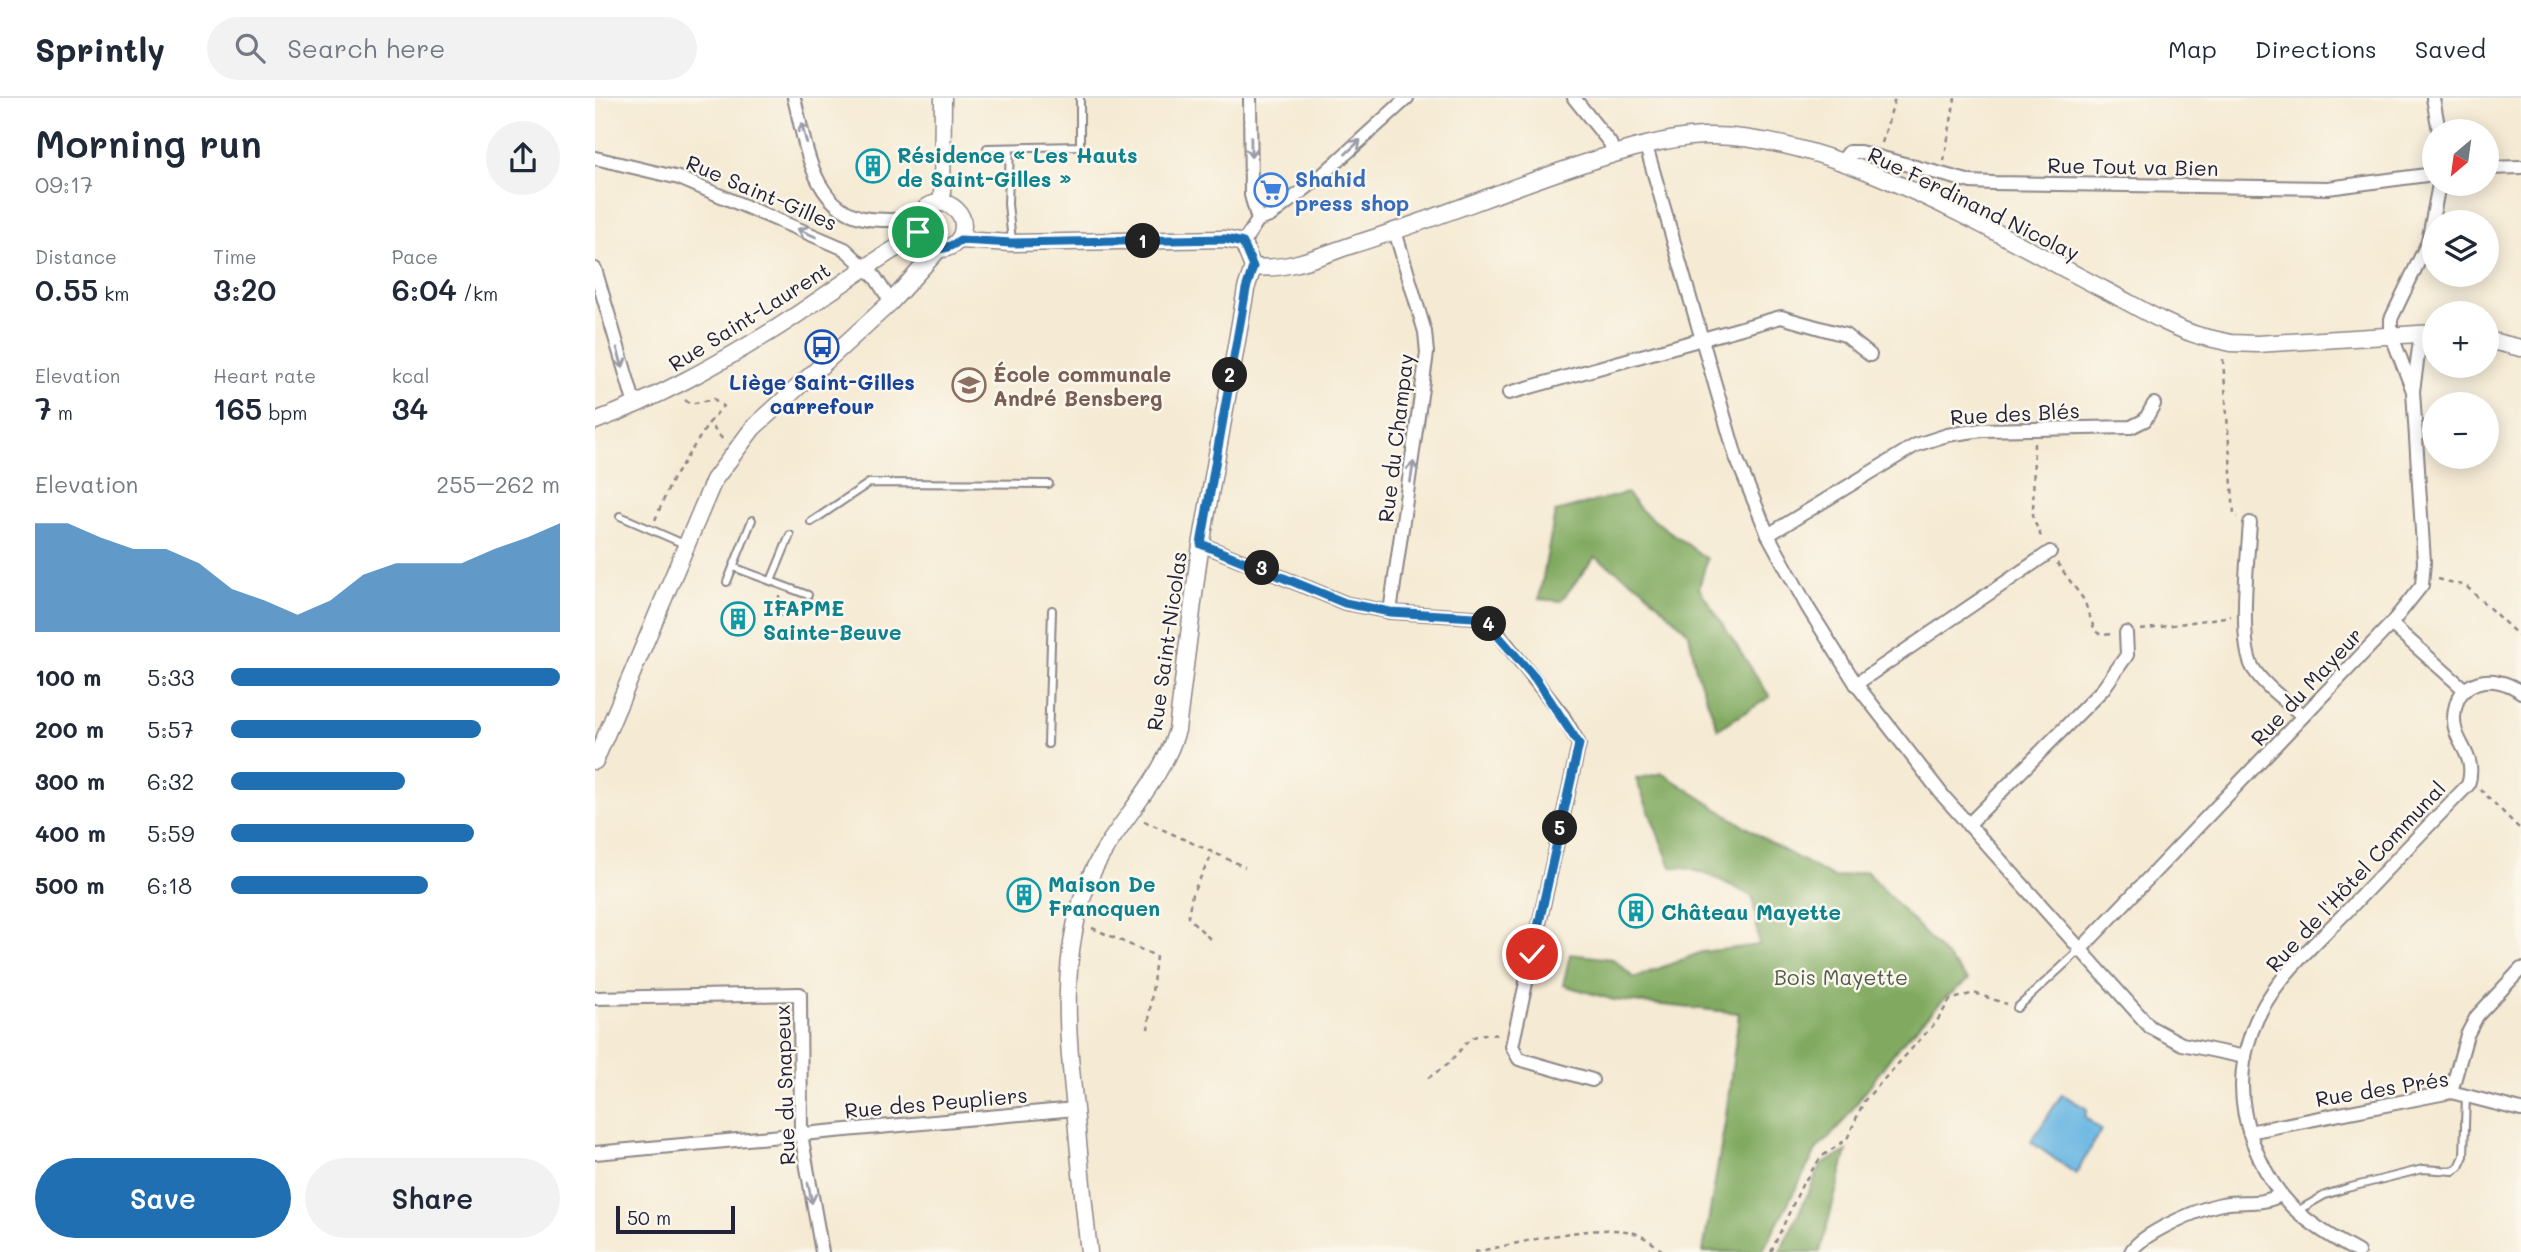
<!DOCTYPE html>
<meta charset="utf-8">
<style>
body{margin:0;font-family:Mali,sans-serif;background:#f2f2f3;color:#1f2937;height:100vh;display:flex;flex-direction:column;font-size:26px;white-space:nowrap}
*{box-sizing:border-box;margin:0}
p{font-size:23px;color:#747a83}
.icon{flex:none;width:38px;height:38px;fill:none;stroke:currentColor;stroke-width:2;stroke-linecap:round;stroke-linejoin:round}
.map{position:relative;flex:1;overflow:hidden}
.panel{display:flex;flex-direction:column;background:#fff;width:595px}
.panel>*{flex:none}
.needle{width:46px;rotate:209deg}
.fabs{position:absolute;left:1827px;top:21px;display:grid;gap:14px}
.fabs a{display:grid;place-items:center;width:77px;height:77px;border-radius:50%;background:#fff;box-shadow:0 4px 18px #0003;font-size:35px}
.scale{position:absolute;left:21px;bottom:18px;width:119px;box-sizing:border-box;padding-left:7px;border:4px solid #22223b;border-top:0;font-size:19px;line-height:24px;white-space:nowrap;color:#22223b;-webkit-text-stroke:5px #fbf7ec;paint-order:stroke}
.pin{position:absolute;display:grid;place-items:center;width:60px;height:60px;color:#fff;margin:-30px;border:4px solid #fff;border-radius:50%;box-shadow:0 2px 7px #0007}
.km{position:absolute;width:35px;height:35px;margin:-18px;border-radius:50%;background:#222;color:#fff;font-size:19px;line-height:35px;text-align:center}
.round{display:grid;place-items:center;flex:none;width:74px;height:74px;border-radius:37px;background:#f2f2f3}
.headline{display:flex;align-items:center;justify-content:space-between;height:119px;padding:0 35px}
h1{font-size:38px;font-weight:600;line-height:52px}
.stats{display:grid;grid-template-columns:repeat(3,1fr);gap:10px;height:119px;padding:7px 35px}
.stats div{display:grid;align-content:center}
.stats b{font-size:30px;font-weight:600}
.stats small{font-size:19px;font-weight:400}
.stats p{font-size:19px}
.chart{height:196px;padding:14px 35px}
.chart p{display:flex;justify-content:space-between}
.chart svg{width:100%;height:126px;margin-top:7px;fill:#1f6fb2;opacity:.7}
.action{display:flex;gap:14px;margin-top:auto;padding:14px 35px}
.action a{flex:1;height:80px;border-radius:42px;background:#1f6fb2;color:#fff;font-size:28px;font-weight:600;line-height:80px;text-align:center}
.action a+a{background:#f2f2f3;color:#1f2937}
ul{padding:0 35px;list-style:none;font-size:23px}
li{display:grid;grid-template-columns:112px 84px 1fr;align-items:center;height:52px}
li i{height:18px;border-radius:9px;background:#1f6fb2}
header{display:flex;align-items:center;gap:42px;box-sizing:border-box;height:98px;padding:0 35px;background:#fff;border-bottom:2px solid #e0e1e3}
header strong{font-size:33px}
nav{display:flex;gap:38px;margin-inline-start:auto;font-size:24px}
.search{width:490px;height:63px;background:#f2f2f3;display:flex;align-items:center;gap:18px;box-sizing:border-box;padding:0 24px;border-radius:38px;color:#747a83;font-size:26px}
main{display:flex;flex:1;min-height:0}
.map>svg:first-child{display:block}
.forest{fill:#81aa61;stroke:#52664e;stroke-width:2}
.water{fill:#68b6e2;stroke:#456c8e;stroke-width:2}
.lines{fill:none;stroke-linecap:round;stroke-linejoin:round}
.service-casing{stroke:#8c8687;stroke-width:10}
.minor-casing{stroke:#8c8687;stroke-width:16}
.tertiary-casing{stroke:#8c8687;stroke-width:19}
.path{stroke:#8c8687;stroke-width:2.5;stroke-dasharray:5 5;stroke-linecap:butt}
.service{stroke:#fff;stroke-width:6}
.minor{stroke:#fff;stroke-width:12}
.tertiary{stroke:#fff;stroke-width:16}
.oneway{stroke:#9c9ca7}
.route-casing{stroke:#fff;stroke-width:14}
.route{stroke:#1f6fb2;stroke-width:9}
.labels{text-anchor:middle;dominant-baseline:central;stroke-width:5;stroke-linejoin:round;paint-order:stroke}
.culture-label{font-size:21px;font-weight:bold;fill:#0d838f;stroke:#fbf7ec;text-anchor:start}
.street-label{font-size:21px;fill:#22223b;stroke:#fbf7ec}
.shop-label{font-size:21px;font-weight:bold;fill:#366cbe;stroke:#fbf7ec;text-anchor:start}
.education-label{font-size:21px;font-weight:bold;fill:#785e54;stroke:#fbf7ec;text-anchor:start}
.transit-label{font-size:21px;font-weight:bold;fill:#164399;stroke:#fbf7ec}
.park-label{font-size:21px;fill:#4f5b4d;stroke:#fbf7ec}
</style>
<header>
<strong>Sprintly</strong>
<div class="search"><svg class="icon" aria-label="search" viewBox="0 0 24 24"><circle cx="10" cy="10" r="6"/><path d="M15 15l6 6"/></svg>Search here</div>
<nav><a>Map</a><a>Directions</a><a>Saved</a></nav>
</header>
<main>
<section class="panel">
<div class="headline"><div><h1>Morning run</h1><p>09:17</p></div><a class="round"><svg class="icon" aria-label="share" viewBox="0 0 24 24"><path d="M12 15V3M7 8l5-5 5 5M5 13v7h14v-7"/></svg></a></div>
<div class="stats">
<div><p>Distance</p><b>0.55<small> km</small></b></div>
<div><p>Time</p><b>3:20</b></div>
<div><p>Pace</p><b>6:04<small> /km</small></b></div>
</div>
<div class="stats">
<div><p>Elevation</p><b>7<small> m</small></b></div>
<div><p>Heart rate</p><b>165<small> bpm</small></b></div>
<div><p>kcal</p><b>34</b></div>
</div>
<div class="chart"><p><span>Elevation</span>255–262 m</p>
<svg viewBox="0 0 160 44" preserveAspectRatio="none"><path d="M0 44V6L10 6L20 11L30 15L40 15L50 20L60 29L70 33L80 38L90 33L100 24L110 20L120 20L130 20L140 15L150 11L160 6V44z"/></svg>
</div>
<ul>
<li><b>100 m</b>5:33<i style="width:100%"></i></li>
<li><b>200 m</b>5:57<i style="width:76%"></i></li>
<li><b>300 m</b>6:32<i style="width:53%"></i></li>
<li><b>400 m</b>5:59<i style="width:74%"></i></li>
<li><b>500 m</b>6:18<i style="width:60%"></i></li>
</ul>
<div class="action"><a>Save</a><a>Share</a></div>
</section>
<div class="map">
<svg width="1926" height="1154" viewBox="0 0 1926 1154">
<rect width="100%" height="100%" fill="#fbf7ec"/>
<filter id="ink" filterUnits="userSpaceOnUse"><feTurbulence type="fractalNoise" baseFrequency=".0143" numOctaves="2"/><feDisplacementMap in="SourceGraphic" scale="14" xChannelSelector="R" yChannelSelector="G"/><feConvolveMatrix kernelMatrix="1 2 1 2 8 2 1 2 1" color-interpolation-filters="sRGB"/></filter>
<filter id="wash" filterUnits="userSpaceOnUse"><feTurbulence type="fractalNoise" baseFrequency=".00686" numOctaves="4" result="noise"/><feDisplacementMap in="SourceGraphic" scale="28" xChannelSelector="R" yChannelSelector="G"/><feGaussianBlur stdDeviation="1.57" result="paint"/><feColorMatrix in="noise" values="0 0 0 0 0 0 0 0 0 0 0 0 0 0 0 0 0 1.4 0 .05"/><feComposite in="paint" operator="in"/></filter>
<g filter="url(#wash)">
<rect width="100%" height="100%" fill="#f5ead3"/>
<!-- forest -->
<g class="forest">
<polygon points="1031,395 1048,414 1112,461 1104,490 1175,599 1123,631 1101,572 1094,535 1046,489 1000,459 966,503 944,501 960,414"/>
<path d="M1067,675L1179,747L1239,780L1271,773L1373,882L1347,903L1304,948L1244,1029L1222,1051L1167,1154H1108L1130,1025L1144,915L1019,902L968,887L975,856L1018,861L1039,880L1107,854L1164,847L1158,799C1131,785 1107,770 1076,769L1041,681Z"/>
<polygon points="1252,1053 1225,1154 1185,1154 1227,1066"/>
</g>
<!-- water -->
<polygon class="water" points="1467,996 1492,1011 1490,1019 1506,1032 1481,1076 1436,1044"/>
</g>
<g filter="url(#ink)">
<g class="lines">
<defs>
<g id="service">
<polyline points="392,50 485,48 485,0"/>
<polyline points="415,50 413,106 417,143"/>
<polyline points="25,418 89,446"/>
<polyline points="216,424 274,385 454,386"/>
<polyline points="138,469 213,497"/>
<polyline points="176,483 195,437"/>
<polyline points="132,484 157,422"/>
<polyline points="453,646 457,512"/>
<polyline points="1422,910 1484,853"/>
<polyline points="1702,1113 1730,1097 1752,1090 1828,1071 1858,1073 1864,1069 1869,1058 1871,997"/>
</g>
<g id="minor">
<path d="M199,0C211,45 216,113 274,121C290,123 307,121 323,122"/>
<polyline points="655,0 656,97 663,122"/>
<polyline points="979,0 1015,45 1019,57"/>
<polyline points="1838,0 1844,33"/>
<polyline points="1051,48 1141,359 1173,437 1213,510 1261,586 1349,699 1555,929 1587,946 1650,959"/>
<polyline points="0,60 84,80 250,151 280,179 296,204"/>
<polyline points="1245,65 1254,54 1265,54 1376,84 1398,85 1733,90 1839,76"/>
<polyline points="1892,70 1926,69"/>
<polyline points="648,145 663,122 675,118 724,80 812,0"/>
<polyline points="0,171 40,307"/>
<polyline points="1818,293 1796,236 1796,221 1833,144 1844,86"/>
<polyline points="914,295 1186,219 1250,237 1275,257"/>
<path d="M1655,425C1653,455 1643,546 1658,570C1669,588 1692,604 1708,618"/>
<polyline points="1173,437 1321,347 1352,337 1387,332 1536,329 1550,322 1559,306"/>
<polyline points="606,446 750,505 795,514 879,519 899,530 968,618 984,646 917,948 924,961 997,982"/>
<polyline points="795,514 832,255 830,234 800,133"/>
<polyline points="1796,526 1870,592"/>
<polyline points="1261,586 1455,454"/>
<polyline points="1373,727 1508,591 1532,557 1531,535"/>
<polyline points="1484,853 1796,526 1827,487 1829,464 1818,293 1826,235"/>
<polyline points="0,900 205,896 206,1036 227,1154"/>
<polyline points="1856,994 1872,937 1882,918 1926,871"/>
<polyline points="1654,1034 1856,994 1926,1012"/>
<polyline points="0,1055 480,1011"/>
<path d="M1536,1154C1545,1136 1606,1110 1627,1106C1648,1102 1666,1108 1685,1097"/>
<path d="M1763,1154C1708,1124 1679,1102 1657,1042C1644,1007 1644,969 1657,933C1674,885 1717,849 1752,813C1792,771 1832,729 1873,687C1883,656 1858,646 1859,620C1860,580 1899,574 1926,594"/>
</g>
<g id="tertiary">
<circle cx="345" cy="128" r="23"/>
<polyline points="347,105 348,0"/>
<polyline points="365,142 417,145 630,141 648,145 658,169"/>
<path d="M658,169C693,173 727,157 760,146C838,122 913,90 990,65C1028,53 1068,40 1108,38C1238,34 1397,134 1510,192C1541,208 1572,228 1605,238L1636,245L1662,246L1839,235"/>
<polyline points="1892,242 1926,250"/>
<path d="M0,323C63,300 123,266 180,231C229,200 273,165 323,137"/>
<polyline points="0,663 119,382 158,330 296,204 344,151"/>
<path d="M494,1154C489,1110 485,1066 481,1021C473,942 463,861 493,784C515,730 565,689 582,632L603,465L651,191L658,169"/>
</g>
</defs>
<!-- service casing -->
<use href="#service" class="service-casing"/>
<!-- minor casing -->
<use href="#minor" class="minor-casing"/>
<!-- tertiary casing -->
<use href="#tertiary" class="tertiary-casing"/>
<!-- path -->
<g class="path">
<polyline points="1287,45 1300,0"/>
<polyline points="1349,63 1360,0"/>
<polyline points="1628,261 1639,416 1643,419"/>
<polyline points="90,302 95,306 119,301 128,308 114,325 129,343"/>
<polyline points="1439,345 1438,420 1447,441"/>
<polyline points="60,422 77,382 114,325"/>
<polyline points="1462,465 1489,502 1500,533 1506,537 1518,536"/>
<polyline points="1843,481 1871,488 1926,540"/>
<polyline points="184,497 185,519"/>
<polyline points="1546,532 1636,518"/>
<polyline points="1885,691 1926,732"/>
<polyline points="549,723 650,769"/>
<polyline points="497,830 561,858 553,931"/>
<polyline points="615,841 593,819 597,796 618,755"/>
<path d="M833,980C841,975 849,969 856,963C873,944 877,931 906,938"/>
<path d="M880,1154C922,1146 990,1127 1031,1133C1046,1135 1058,1145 1069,1154"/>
<polyline points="1176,1154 1207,1087 1226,1059 1252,1041 1269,1003 1342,923 1355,902 1379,895 1412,906"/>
</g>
<!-- service -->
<use href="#service" class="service"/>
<!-- minor -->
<use href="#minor" class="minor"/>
<!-- tertiary -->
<use href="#tertiary" class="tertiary"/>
</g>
<!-- one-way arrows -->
<defs><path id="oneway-shaft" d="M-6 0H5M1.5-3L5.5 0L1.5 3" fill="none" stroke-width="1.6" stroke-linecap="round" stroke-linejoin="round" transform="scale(1.75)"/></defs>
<g class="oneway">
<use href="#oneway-shaft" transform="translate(209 35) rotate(-105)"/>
<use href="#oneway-shaft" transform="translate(656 49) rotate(89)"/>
<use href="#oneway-shaft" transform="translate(758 49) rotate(-43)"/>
<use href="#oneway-shaft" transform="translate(212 135) rotate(-156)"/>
<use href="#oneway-shaft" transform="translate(25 260) rotate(74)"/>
<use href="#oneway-shaft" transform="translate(817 374) rotate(-81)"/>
<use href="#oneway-shaft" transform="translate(215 1095) rotate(79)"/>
</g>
</g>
<g class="lines" filter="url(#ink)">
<defs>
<path id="route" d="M323,134C331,155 350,154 365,142L417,145L631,141L648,145L658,169L651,191L606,446L750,505L795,514L879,519L890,523L940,580L984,646L937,856"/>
</defs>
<!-- route casing -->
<use href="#route" class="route-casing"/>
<!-- route -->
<use href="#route" class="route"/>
</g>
<!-- icons -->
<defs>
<symbol id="building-ring" viewBox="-11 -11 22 22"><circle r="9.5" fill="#fbf7ec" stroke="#0f9aa8" stroke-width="1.5"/><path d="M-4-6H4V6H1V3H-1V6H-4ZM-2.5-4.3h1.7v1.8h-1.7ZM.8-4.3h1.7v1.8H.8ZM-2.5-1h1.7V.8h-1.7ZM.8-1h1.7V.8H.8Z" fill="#0f9aa8"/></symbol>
<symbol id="supermarket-ring" viewBox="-11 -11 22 22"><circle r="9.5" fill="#fbf7ec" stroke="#3f7fe0" stroke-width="1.5"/><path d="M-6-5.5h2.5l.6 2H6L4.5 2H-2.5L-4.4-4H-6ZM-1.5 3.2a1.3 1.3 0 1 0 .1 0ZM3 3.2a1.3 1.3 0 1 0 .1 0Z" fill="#3f7fe0"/></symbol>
<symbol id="bus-ring" viewBox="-11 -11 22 22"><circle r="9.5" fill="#fbf7ec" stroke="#1a4fb4" stroke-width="1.5"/><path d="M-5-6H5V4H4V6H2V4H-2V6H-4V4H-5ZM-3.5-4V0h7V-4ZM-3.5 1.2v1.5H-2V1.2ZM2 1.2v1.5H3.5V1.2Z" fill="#1a4fb4"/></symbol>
<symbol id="school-ring" viewBox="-11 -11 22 22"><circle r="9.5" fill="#fbf7ec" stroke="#8d6e63" stroke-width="1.5"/><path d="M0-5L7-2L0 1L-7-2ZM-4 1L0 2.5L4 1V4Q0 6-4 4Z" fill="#8d6e63"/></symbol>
</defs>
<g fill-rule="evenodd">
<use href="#building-ring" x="259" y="49" width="38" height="38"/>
<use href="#supermarket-ring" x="657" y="73" width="38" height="38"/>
<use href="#bus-ring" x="208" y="230" width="38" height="38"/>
<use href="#school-ring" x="355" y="268" width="38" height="38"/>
<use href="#building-ring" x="124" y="502" width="38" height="38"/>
<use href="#building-ring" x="410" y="778" width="38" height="38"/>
<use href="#building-ring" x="1022" y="794" width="38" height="38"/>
</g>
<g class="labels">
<!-- culture labels -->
<g class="culture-label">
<text x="302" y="56">Résidence « Les Hauts<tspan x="302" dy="24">de Saint-Gilles »</tspan></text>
<text x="168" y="509">IFAPME<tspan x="168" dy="24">Sainte-Beuve</tspan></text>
<text x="453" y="785">Maison De<tspan x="453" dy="24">Francquen</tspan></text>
<text x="1066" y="813">Château Mayette</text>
</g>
<!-- street labels -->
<g class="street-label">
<text transform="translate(1538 68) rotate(1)">Rue Tout va Bien</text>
<text transform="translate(167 94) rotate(23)">Rue Saint-Gilles</text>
<text transform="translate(1379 105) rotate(26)">Rue Ferdinand Nicolay</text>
<text transform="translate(154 218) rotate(-32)">Rue Saint-Laurent</text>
<text transform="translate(1420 315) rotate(-3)">Rue des Blés</text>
<text transform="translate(800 340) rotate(-83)">Rue du Champay</text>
<text transform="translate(571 543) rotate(-82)">Rue Saint-Nicolas</text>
<text transform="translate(1711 588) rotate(-47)">Rue du Mayeur</text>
<text transform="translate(1760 778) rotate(-47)">Rue de l'Hôtel Communal</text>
<text transform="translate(189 987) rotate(-92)">Rue du Snapeux</text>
<text transform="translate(1787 990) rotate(-9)">Rue des Prés</text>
<text transform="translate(341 1004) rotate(-5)">Rue des Peupliers</text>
</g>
<!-- shop labels -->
<g class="shop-label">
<text x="700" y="80">Shahid<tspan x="700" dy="24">press shop</tspan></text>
</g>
<!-- education labels -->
<g class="education-label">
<text x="398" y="275">École communale<tspan x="398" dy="24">André Bensberg</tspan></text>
</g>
<!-- transit labels -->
<g class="transit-label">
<text x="227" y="283">Liège Saint-Gilles<tspan x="227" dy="24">carrefour</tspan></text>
</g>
<!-- park labels -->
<g class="park-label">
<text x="1246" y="878">Bois Mayette</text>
</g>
</g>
</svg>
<div class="fabs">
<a><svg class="needle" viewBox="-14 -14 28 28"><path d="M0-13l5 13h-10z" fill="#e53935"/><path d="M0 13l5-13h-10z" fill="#747a83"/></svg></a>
<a><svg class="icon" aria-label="layers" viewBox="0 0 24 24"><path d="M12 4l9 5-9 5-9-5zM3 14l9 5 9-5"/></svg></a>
<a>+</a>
<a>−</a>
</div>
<div class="scale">50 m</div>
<div class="pin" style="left:323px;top:134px;background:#1e9e55"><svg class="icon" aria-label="arrive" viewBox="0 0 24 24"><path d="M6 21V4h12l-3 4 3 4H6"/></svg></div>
<div class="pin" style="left:937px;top:856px;background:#d93025"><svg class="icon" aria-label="check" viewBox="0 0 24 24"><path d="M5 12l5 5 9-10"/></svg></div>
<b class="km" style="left:548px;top:143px">1</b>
<b class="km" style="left:635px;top:277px">2</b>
<b class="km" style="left:667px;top:470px">3</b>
<b class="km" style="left:894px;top:526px">4</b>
<b class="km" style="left:965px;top:730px">5</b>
</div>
</main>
